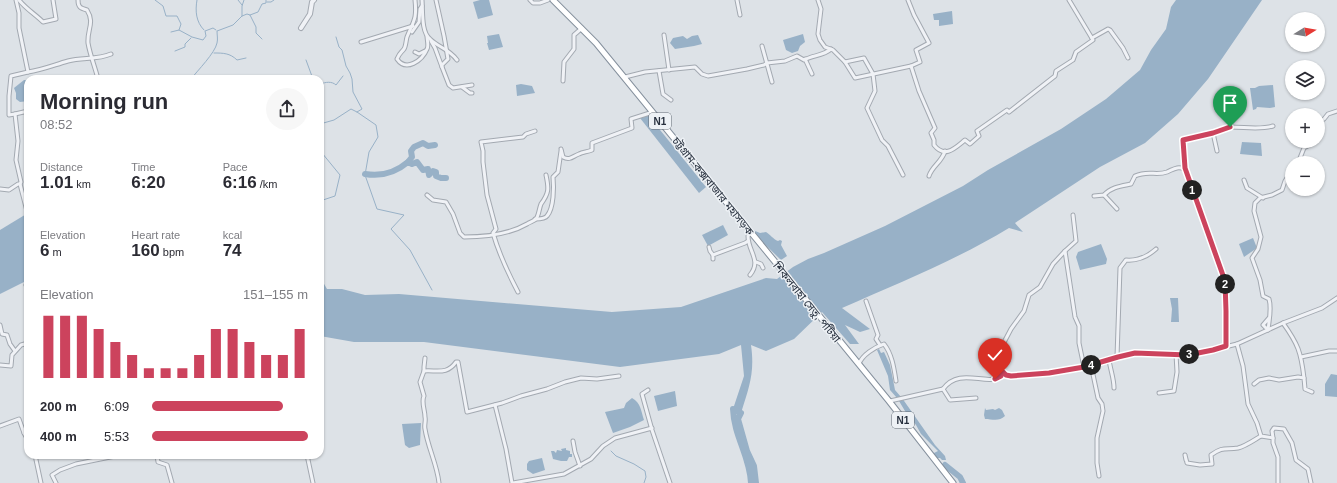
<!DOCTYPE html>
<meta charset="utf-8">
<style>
body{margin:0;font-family:Arial,"Noto Sans Bengali",sans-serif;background:#f7f7f7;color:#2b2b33;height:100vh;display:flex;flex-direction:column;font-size:15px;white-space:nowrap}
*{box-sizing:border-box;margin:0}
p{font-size:13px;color:#7c7c81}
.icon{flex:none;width:22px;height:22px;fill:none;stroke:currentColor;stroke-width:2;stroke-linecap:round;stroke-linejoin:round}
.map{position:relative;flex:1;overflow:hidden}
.sheet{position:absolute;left:24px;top:75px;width:300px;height:384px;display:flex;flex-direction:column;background:#fff;border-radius:12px;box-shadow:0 1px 3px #0004}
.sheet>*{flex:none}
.needle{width:26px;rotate:79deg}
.buttons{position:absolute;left:1285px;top:12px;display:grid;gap:8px}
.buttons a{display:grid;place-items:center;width:40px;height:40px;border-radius:50%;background:#fff;box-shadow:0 1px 3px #0004;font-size:20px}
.pin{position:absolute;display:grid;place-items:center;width:34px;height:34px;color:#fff;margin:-41px -17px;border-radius:50% 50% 50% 0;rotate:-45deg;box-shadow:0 0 4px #0007}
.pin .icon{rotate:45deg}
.km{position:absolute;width:20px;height:20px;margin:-10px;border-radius:50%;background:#222;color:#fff;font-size:11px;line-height:20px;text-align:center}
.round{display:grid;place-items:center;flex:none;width:42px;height:42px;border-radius:21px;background:#f7f7f7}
.head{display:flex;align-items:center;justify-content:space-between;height:68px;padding:0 16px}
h1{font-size:22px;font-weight:800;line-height:30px}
.metrics{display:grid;grid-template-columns:repeat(3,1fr);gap:6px;height:68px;padding:4px 16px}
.metrics div{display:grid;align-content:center}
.metrics b{font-size:17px;font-weight:800}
.metrics small{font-size:11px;font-weight:400}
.metrics p{font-size:11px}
.chart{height:112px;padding:8px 16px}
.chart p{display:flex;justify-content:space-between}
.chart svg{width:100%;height:72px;margin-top:4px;stroke:#cc435d;stroke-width:6}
ul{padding:0 16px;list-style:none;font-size:13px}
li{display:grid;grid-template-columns:64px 48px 1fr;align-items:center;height:30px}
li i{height:10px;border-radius:5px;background:#cc435d}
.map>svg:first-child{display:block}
.water{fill:#98b1c7}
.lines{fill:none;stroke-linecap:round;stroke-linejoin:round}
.stream{stroke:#98b1c7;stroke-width:1}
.river{stroke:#98b1c7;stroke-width:6}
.minor-casing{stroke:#a3a9b1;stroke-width:5}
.tertiary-casing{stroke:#a3a9b1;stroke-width:6}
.trunk-casing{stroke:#85909d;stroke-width:7}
.minor{stroke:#f0f2f6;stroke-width:3}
.tertiary{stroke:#f0f2f6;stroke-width:4}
.trunk{stroke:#fff;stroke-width:5}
.route-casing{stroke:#fff;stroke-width:8}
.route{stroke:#cc435d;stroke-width:5}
.labels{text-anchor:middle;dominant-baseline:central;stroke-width:3;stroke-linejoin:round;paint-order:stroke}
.shield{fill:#edf1f5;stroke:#626a75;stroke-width:1}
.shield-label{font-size:10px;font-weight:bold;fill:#27303e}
.street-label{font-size:11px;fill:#27303e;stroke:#edf1f5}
</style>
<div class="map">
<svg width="1337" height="483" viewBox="0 0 1337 483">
<rect width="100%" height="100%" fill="#dde2e7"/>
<!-- water -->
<g class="water">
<polygon points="480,0 489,0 493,15 478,19 473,2"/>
<path d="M1176,0H1262L1208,79L1178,114L1145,143L1100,167L1015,223L1023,232L1009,228C956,260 899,283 842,308L870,329L860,332L845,325L859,344H850L822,312L794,339L766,351L751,345C755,373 749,387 741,413L733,409L744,376L741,345L719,354L620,367L424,342H354L320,336V277L327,289H342L365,295L399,294L612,312L681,307L766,278L777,279L793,267L808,259L824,253L885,226L963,186L988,170L1061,129L1106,99L1140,70L1151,50L1166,29L1171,7Z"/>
<polygon points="952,11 953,24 939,26 939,20 934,20 933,14"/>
<polygon points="499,34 503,47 489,50 487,43 488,43 487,36"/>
<polygon points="803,34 805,42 800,46 798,51 792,53 786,50 783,40"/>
<polygon points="698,35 702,44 694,46 675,49 670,43 673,38 683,36 687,39 692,36"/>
<polygon points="24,80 28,80 28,101 20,102 16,99 16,93 14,88"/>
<polygon points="521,84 532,86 535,93 517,96 516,85"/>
<polygon points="1273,85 1275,107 1270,108 1257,107 1256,109 1253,110 1250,88 1255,88 1259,86"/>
<polygon points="648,115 706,187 699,193 640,118"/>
<polygon points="1242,142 1261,143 1262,156 1240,154"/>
<polygon points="28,213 28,280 0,294 0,230"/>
<polygon points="723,225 728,235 708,246 702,235"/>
<path d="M748,228L760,233L766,232C771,235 773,239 778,241L780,240L782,241L781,245L787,256L781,260Z"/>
<polygon points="1253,238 1257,248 1244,257 1239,244"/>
<polygon points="1101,244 1107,259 1106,264 1080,270 1076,257 1078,252"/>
<polygon points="1170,298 1178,298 1179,322 1171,322 1172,309"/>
<polygon points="879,349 881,353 884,352 890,365 895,390 901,397 897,398 890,390 888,376 877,350"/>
<polygon points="1331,374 1337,375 1337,397 1325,396 1325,384"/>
<polygon points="675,391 677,406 658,411 654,396"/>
<path d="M632,398C641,403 641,411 644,420L630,427L613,433L605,412L624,408L626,403Z"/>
<polygon points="902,398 935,445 945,456 946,460 942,460 940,458 937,458 934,455 934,453 938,451 921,434 916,425 905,411 899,401 903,400"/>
<path d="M985,408L986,410L993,409L995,410L999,408L1002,410L1005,416C999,422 992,419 985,419L984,415Z"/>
<polygon points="421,423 420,445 409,448 405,445 402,424"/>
<polygon points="566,448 566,450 570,451 570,454 572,454 572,457 569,457 567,461 561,461 553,459 551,451 554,451 556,453 557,450 562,451 561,449"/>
<polygon points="542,458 545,470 533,474 527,470 527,464 529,461"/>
</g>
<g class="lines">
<!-- stream -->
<g class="stream">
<polyline points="155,0 163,6 166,16 177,16 181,24 179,30"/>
<path d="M197,0C195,11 196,22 204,30"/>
<polyline points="238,0 242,5"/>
<polyline points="267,2 271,2 274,0"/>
<polyline points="250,15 258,12 262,4 266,3 266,0"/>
<polyline points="242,16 242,6 244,0"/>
<polyline points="171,32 179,30 192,37 203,40 206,36 205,31 213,28 216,30"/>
<polyline points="336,37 339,47 342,50 346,66 350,73 352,79 353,92 362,109 357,112"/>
<polyline points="175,51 185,47 185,44 191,38"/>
<path d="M214,53C223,53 230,53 237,60L246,58"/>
<polyline points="306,60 313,79"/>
<path d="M191,79C198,70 215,53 217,43C218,39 217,35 217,31L233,25L242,16L247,14L250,15L256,27V33L262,39"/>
<path d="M321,84C325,82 332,81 336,85L343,76"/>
<polyline points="320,124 334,120 351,109 357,112 376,125 378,137 369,152 365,175 377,209 404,215 391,229 410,250 432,290"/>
<polyline points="320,154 322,153 340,175 335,196 320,201"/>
<polyline points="611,451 616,456 634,464 645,471 646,477 644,483"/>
</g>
<!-- river -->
<g class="river">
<polyline points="408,162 412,157 411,151 414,147 423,143 428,146 435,145"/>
<path d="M365,174C382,177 395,173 408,162L412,164L417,162L423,170L428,169L429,175L433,171L436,172V176L441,178H446"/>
<polyline points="945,465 960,477 963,483"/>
<path d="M751,483C750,456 734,437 733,409L741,413L738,419L747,451L754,466L756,483"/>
</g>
<defs>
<g id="minor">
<path d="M19,0C26,9 35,14 43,22L56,19L53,0"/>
<path d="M78,0C78,7 80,8 87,10C95,23 87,29 88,43C90,55 95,67 98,79"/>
<path d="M415,0C417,19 414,20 407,37C406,40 406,46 404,49C401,53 400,52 397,59C406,72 422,61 427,49C429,46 427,40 427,36"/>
<path d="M422,0C423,11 421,32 430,39C439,48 448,48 457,60"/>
<polyline points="436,0 444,36 448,59 442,65 442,67 449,85 453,88 472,85"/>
<polyline points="530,0 533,3 540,3 548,0"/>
<polyline points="737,0 740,15"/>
<polyline points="818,0 821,9 818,34 820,40 825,47 833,50 845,62 864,58 873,74 875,91 867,108 882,140 888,146 903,175"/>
<path d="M908,0L914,15L929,43L916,50L920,62L911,66L919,91L935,128L931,133L934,140V145C945,159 955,148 965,140L970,144L979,136L977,131L1007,110L1009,112L1055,76L1056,71L1073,60L1076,52L1093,40L1069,0"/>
<polyline points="412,32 419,22 420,9 422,6"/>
<polyline points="664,35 669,70"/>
<polyline points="1092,38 1108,29 1110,30 1123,48 1128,58"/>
<polyline points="431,41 435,48 442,67"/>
<polyline points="361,42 413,26"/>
<polyline points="762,46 772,82"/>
<polyline points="415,52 419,54 425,51"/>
<polyline points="805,59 812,74"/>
<polyline points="845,62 855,78 911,66"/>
<polyline points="659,71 663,94 671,100"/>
<path d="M28,72C42,70 54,65 68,61C82,57 97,60 111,54"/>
<path d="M625,77L645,72L695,67L702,74L708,76L747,69L764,65L767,63L785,61L797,56L804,60C813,55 823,56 831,49"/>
<polyline points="563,81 564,62 574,49 574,35 582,28"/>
<polyline points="462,87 470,93 472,93"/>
<polyline points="15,114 9,115 9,96 11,76 28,72 19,28 19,13 16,0"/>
<polyline points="1318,122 1324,119 1328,114 1337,111"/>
<path d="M1213,133C1219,131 1225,127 1231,127C1245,127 1260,130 1273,126"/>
<path d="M561,149L563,157C570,161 573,156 579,154C583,152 587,152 592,150V143L632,128L631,119L653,112"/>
<polyline points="1217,151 1213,133 1183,140 1185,169 1225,281 1226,311 1225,327 1226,346"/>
<polyline points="1298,163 1304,148 1311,144 1311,141"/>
<path d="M929,176C932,166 942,162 945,151"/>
<polyline points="1244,180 1247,188 1263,198"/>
<polyline points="20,184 21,182 16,160 18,141 15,114 28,111"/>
<polyline points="0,189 9,190 18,184 20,184 27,211"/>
<path d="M427,195L433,200L446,202L453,214L460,233L464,237C486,237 508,235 527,224C530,222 534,221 536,219C539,215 539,209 541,204C549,193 549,189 546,175"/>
<polyline points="1104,195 1117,209"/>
<path d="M1094,196L1104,195C1111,187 1121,186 1131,184L1135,176C1148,170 1156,176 1167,172C1174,169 1177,166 1185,169"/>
<path d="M535,219C539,219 545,219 547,216C554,208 554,187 553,177L558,172L561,151"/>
<polyline points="709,247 710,251 713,255"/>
<polyline points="1065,251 1075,317 1079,326 1079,343 1084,367"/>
<polyline points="713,259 713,255 745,243 748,241"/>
<polyline points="756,262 761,264 763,268"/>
<path d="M750,275C762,260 748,252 748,236L751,232"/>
<polyline points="26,285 28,288"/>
<path d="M518,292C508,273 499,254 493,233L496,229L487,195L483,162V151L481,142L523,137L526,134L535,131"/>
<polyline points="866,301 878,335 876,339 880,345"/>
<path d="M1269,318L1263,325L1268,330C1269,320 1272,309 1269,299L1263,296L1260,280L1252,258L1258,249L1261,237L1254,211L1255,203L1260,198L1272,195L1282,190L1285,181L1292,170"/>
<path d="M1283,323C1298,344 1301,352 1304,378"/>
<polyline points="0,325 2,334 7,335 10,344 15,351"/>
<polyline points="1237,344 1243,366 1248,404 1257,423 1261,436 1273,438 1273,443 1278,457 1278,483"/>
<path d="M1117,357L1120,268L1126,260C1138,261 1147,257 1156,249"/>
<polyline points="1301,357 1329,351 1337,351"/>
<path d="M425,358L424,367V371L420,382L424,396C421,402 425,410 425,417C426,421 424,425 425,429C428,448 437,464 439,483"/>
<path d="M1109,359C1110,369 1114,378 1114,388"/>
<path d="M859,364C862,355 875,347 884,344C892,354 894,368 896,381"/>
<polyline points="0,365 11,366 12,355 21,345 28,343"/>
<polyline points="1091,365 1098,398 1102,404 1103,411 1097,438 1097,463 1099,476"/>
<path d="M424,371C437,370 447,375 456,362H458L467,412L502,403L521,396L547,389L565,382L581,378L597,379L619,376"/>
<polyline points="1002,371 1006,375 1011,376 1049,373 1084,367 1117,357 1135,353 1188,355 1213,350 1237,344 1283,323 1322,308 1337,298"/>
<polyline points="1254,384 1259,380 1269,378 1279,380 1298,377 1304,378 1305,389 1312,392"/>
<polyline points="648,390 642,394 652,430 670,483"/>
<polyline points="1159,393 1174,391 1177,372 1176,354"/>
<path d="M976,398L950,400L943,389C960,366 987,387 1001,376L999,353L1001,348L1011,329L1024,311L1029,295L1040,287L1053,264L1065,251L1076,241L1073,215"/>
<polyline points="890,401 943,389"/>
<polyline points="495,405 506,449 512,483"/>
<polyline points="0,426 19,419 24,433"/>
<polyline points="28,427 24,433 28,440"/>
<polyline points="1273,438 1272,431 1274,428 1284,429 1292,443 1296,460 1308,469 1311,483"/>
<polyline points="573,441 575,452 580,466"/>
<polyline points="35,455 41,483"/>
<polyline points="157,455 158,462 167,465 172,483"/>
<polyline points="307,455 313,483"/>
<path d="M1186,460L1185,455L1187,463L1200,465L1212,464L1211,455C1223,446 1226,450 1238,448C1246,446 1254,440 1261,436"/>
<polyline points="56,483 52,475 60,470 76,464 120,455"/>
<polyline points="513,483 564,474 591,459 603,446 615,438 652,428"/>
</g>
<polyline id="tertiary" points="301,28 310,14 312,2 314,0"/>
<polyline id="trunk" points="553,0 596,43 889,401 953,483"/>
</defs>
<!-- minor casing -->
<use href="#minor" class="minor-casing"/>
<!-- tertiary casing -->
<use href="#tertiary" class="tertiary-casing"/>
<!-- trunk casing -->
<use href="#trunk" class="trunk-casing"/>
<!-- minor -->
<use href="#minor" class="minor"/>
<!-- tertiary -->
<use href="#tertiary" class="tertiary"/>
<!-- trunk -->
<use href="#trunk" class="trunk"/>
</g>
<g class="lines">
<defs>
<polyline id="route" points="995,379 1001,376 1002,371 1006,375 1011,376 1049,373 1084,367 1118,357 1135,353 1188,355 1213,350 1226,346 1226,311 1225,281 1185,168 1183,140 1213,133 1230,127"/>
</defs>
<!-- route casing -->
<use href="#route" class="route-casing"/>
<!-- route -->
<use href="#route" class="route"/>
</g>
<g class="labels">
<!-- shield labels -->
<g class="shield">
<rect x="649" y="113" width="22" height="16" rx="3"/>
<rect x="892" y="412" width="22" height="16" rx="3"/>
</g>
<g class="shield-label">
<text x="660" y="121">N1</text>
<text x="903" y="420">N1</text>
</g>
<!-- street labels -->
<g class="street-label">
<text transform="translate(713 186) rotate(51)">চট্টগ্রাম-কক্সবাজার মহাসড়ক</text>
<text transform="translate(807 302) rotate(51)">শিকলবাহা সেতু, পটিয়া</text>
</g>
</g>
</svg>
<div class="buttons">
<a><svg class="needle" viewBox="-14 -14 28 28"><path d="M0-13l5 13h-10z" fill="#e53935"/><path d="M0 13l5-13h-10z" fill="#7c7c81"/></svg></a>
<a><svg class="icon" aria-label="layers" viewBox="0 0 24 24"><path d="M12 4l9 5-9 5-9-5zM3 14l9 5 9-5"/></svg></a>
<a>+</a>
<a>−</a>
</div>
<div class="pin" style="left:1230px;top:127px;background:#1e9e55"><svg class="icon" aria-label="arrive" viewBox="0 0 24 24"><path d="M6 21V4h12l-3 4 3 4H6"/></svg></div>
<div class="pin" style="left:995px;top:379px;background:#d93025"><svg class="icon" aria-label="check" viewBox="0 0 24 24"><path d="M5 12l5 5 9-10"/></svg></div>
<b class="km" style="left:1192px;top:190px">1</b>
<b class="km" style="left:1225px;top:284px">2</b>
<b class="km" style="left:1189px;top:354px">3</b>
<b class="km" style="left:1091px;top:365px">4</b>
<section class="sheet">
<div class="head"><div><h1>Morning run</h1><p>08:52</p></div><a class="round"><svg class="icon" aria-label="share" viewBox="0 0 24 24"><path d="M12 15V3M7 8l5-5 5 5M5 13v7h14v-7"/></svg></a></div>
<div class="metrics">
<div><p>Distance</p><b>1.01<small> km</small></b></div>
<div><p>Time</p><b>6:20</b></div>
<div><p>Pace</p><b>6:16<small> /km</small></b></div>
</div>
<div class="metrics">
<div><p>Elevation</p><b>6<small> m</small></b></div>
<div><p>Heart rate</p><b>160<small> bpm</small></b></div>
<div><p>kcal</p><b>74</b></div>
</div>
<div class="chart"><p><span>Elevation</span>151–155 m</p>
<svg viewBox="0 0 160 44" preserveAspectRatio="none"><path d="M5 44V6M15 44V6M25 44V6M35 44V14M45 44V22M55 44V30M65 44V38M75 44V38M85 44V38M95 44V30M105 44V14M115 44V14M125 44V22M135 44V30M145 44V30M155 44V14"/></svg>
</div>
<ul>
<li><b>200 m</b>6:09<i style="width:84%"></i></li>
<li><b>400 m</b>5:53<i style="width:100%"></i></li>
</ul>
</section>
</div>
